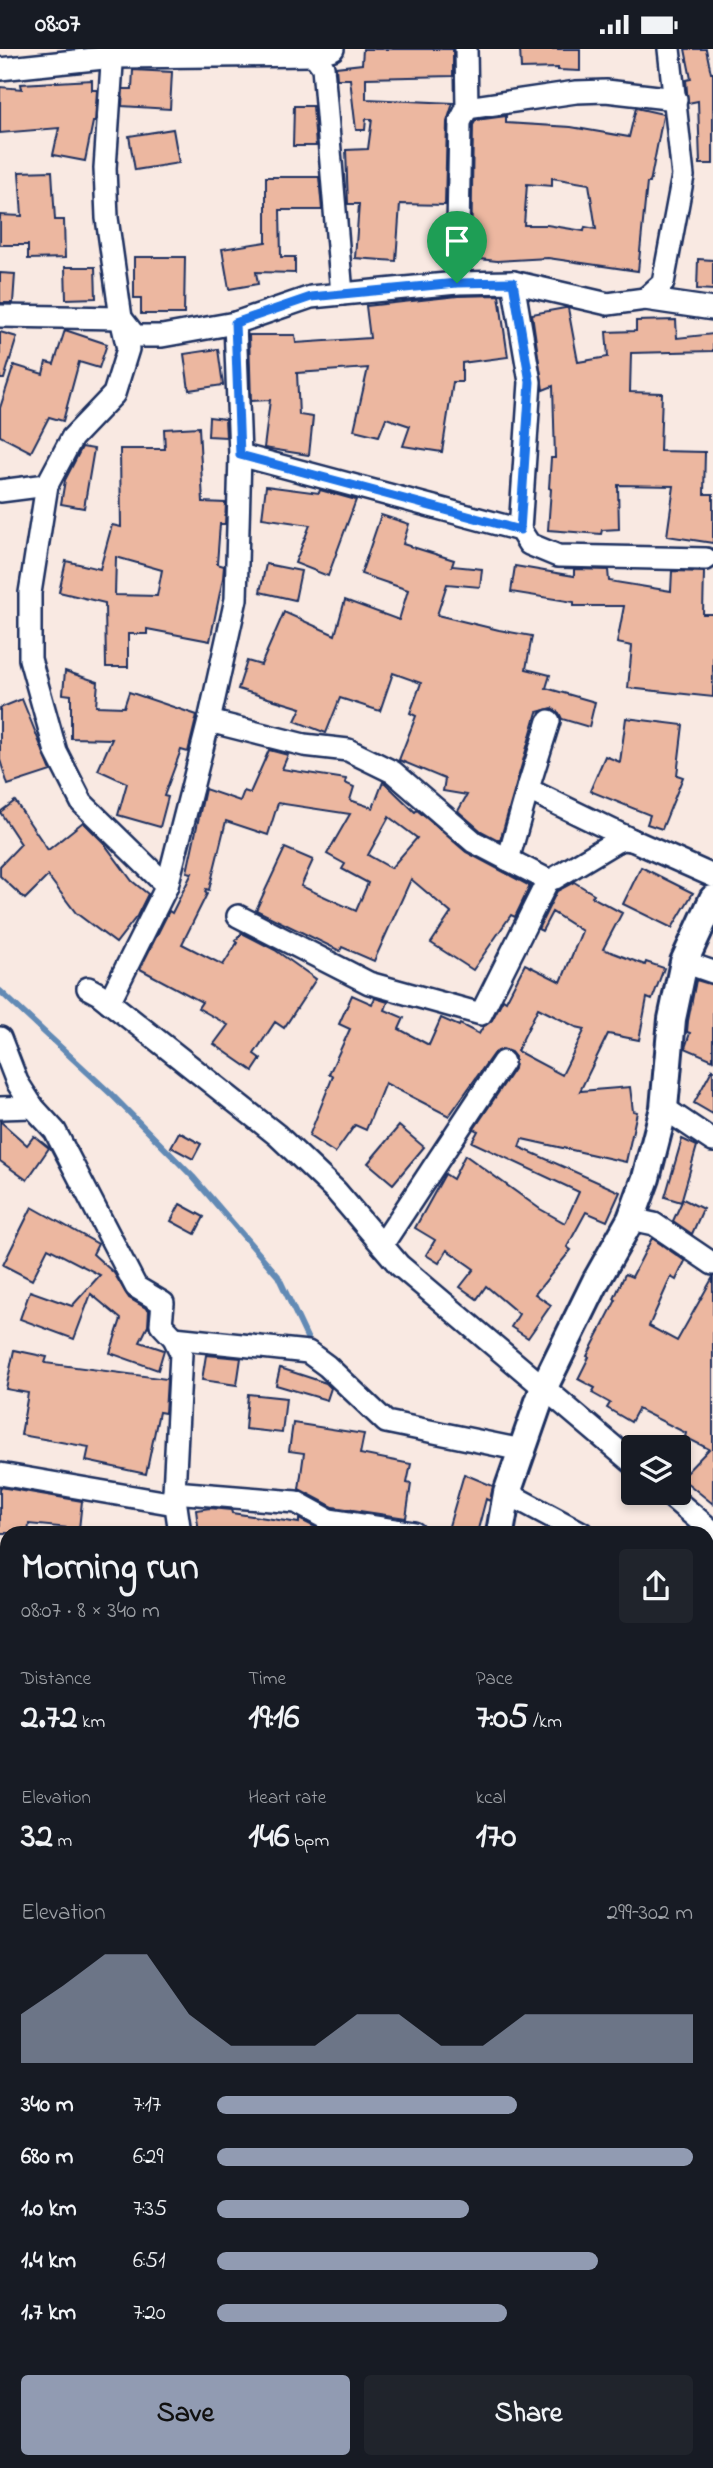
<!DOCTYPE html>
<meta charset="utf-8">
<style>
body{margin:0;font-family:"Indie Flower",sans-serif;background:#20242c;color:#f1f3f6;height:100vh;display:flex;flex-direction:column;font-size:26px;white-space:nowrap}
*{box-sizing:border-box;margin:0}
p{font-size:23px;color:#9ea1a6}
.icon{flex:none;width:38px;height:38px;fill:none;stroke:currentColor;stroke-width:2;stroke-linecap:round;stroke-linejoin:round}
.map{position:relative;flex:1;overflow:hidden}
.side{position:absolute;left:0px;top:1477px;width:714px;height:943px;display:flex;flex-direction:column;background:#171b24;border-radius:21px 21px 0 0;box-shadow:0 4px 10px #0003}
.side>*{flex:none}
.tools{position:absolute;left:621px;top:1386px;display:grid;gap:14px}
.tools a{display:grid;place-items:center;width:70px;height:70px;border-radius:7px;background:#171b24;box-shadow:0 4px 10px #0003;font-size:35px}
.pin{position:absolute;display:grid;place-items:center;width:60px;height:60px;color:#fff;margin:-72px -30px;border-radius:50% 50% 50% 0;rotate:-45deg;box-shadow:0 0 7px #0007}
.pin .icon{rotate:45deg}
.round{display:grid;place-items:center;flex:none;width:74px;height:74px;border-radius:7px;background:#20242c}
.head{display:flex;align-items:center;justify-content:space-between;height:119px;padding:0 21px}
h1{font-size:38px;font-weight:800;line-height:52px}
.metrics{display:grid;grid-template-columns:repeat(3,1fr);gap:10px;height:119px;padding:7px 21px}
.metrics div{display:grid;align-content:center}
.metrics b{font-size:35px;font-weight:800}
.metrics small{font-size:19px;font-weight:400}
.metrics p{font-size:19px}
.chart{height:196px;padding:14px 21px}
.chart p{display:flex;justify-content:space-between}
.chart svg{width:100%;height:126px;margin-top:7px;fill:#919bb2;opacity:.7}
.button{display:flex;gap:14px;margin-top:auto;padding:14px 21px}
.button a{flex:1;height:80px;border-radius:7px;background:#919bb2;color:#111;font-size:28px;font-weight:800;line-height:80px;text-align:center}
.button a+a{background:#20242c;color:#f1f3f6}
ul{padding:0 21px;list-style:none;font-size:23px}
li{display:grid;grid-template-columns:112px 84px 1fr;align-items:center;height:52px}
li i{height:18px;border-radius:9px;background:#919bb2}
.status{display:flex;justify-content:space-between;align-items:center;height:49px;padding:0 35px;background:#171b24;direction:ltr}
.status svg{height:19px;fill:currentColor}
.map>svg:first-child{display:block}
.lines{fill:none;stroke-linecap:round;stroke-linejoin:round}
.stream{stroke:#628ab5;stroke-width:6}
.building{fill:#ecb7a0;stroke:#1b2f5e;stroke-width:2;fill-rule:evenodd}
.minor-casing{stroke:#1b2f5e;stroke-width:26}
.tertiary-casing{stroke:#1b2f5e;stroke-width:32}
.minor{stroke:#fff;stroke-width:21}
.tertiary{stroke:#fff;stroke-width:26}
.route-casing{stroke:#fff;stroke-width:14}
.route{stroke:#1a73e8;stroke-width:9}
</style>
<div class="status"><b>08:07</b><svg viewBox="0 0 49 12"><path d="M0 12V9h3v3zM5 12V6h3v6zM10 12V3h3v9zM15 12V0h3v12zM26 1h20v11H26zM47 4h2v5h-2z"/></svg></div>
<div class="map">
<svg width="713" height="2419" viewBox="0 0 713 2419">
<rect width="100%" height="100%" fill="#f9e9e2"/>
<filter id="ink" filterUnits="userSpaceOnUse"><feTurbulence type="fractalNoise" baseFrequency=".0143" numOctaves="2"/><feDisplacementMap in="SourceGraphic" scale="14" xChannelSelector="R" yChannelSelector="G"/><feConvolveMatrix kernelMatrix="1 2 1 2 8 2 1 2 1" color-interpolation-filters="sRGB"/></filter>
<g filter="url(#ink)">
<g class="lines">
<!-- stream -->
<polyline class="stream" points="0,942 111,1045 193,1128 278,1227 312,1299"/>
</g>
<!-- building -->
<g class="building">
<polygon points="363,0 453,0 453,27 366,29 366,50 453,54 447,73 445,156 400,155 396,212 355,209 359,155 348,155 346,101 368,100 372,70 366,70 365,81 356,81 350,30 337,30 336,18 362,15"/>
<polygon points="520,0 580,0 580,22 558,21 558,19 521,20"/>
<polygon points="685,0 706,0 711,24 713,24 713,115 700,115 698,52 688,54 686,31 691,30"/>
<polygon points="133,21 172,23 170,60 122,57 123,40 132,40"/>
<polygon points="92,31 92,41 97,41 95,73 93,73 85,112 53,106 59,79 0,84 0,38 22,40 21,35"/>
<polygon points="294,57 313,57 316,97 293,97"/>
<path d="M636,59L663,65V67L650,134H647L638,222L548,209L497,212L471,209L473,76L476,71L506,67V74L571,78L629,88ZM552,129L589,135L596,180L585,178L584,182L547,176H524L527,135L552,137Z"/>
<polygon points="173,80 179,114 135,121 129,87"/>
<polygon points="52,122 55,171 64,171 65,209 28,210 28,196 0,196 0,166 22,167 19,123"/>
<polygon points="266,128 319,128 322,161 280,161 281,208 295,208 295,224 256,223 258,235 229,240 222,200 266,193"/>
<polygon points="134,208 185,208 184,265 141,265 141,249 134,249"/>
<polygon points="698,210 713,211 713,241 697,240"/>
<polygon points="65,218 95,218 96,249 66,250"/>
<polygon points="0,224 15,225 13,254 0,254"/>
<polygon points="499,246 508,308 462,314 462,333 453,333 442,403 403,397 410,377 386,369 379,387 354,381 368,319 297,324 299,366 313,368 309,406 264,399 270,351 251,352 249,286 295,286 296,294 370,289 366,257 458,247"/>
<polygon points="565,259 568,259 578,313 608,308 606,283 636,282 636,272 676,271 677,289 713,285 713,302 631,304 630,343 662,344 660,402 705,403 704,445 713,445 713,494 667,487 674,437 618,436 619,480 602,481 601,485 548,481 551,440 549,439 551,409 555,409 553,337 543,341 532,265"/>
<polygon points="65,281 107,295 99,319 79,313 63,372 49,368 31,403 0,387 0,359 14,316 43,325 46,313 54,315"/>
<polygon points="0,283 17,288 4,330 0,330"/>
<polygon points="218,300 223,336 189,341 184,305"/>
<polygon points="209,368 225,370 226,388 208,387"/>
<path d="M199,378L203,453L226,454L225,475H220L217,515L224,517L223,529L210,592L147,580V585H128V618H106L105,554L59,543L66,512L100,520L112,476L121,478L120,400H165L164,380ZM116,508L162,521L157,547L115,546Z"/>
<polygon points="82,398 94,400 84,459 61,455 65,431"/>
<polygon points="266,437 319,444 320,441 356,451 328,527 295,514 310,476 262,469"/>
<polygon points="381,466 409,475 403,495 454,511 452,517 482,520 480,538 447,535 437,566 499,581 532,587 526,620 550,626 546,639 595,653 589,678 562,670 559,664 552,659 537,663 500,792 481,782 458,762 467,746 443,742 445,730 399,711 416,667 410,664 421,634 393,624 380,662 340,649 326,684 295,672 301,659 238,640 247,612 261,616 284,563 335,586 345,551 399,571 408,541 361,525"/>
<polygon points="266,515 301,522 295,551 260,543"/>
<polygon points="515,517 574,527 574,520 608,521 609,532 671,542 672,522 704,523 703,565 713,565 713,648 628,639 632,597 617,594 624,557 574,557 574,553 511,543"/>
<polygon points="65,622 98,633 96,657 124,658 129,643 197,666 188,703 181,701 164,747 168,748 160,778 118,766 127,734 98,721 112,690 71,689 71,646 63,645"/>
<polygon points="22,650 51,722 8,736 0,711 0,659"/>
<polygon points="626,669 683,676 677,726 683,728 662,780 647,775 650,766 590,742 605,707 620,713"/>
<path d="M269,701L288,706L282,720L346,730L345,734L354,738L350,751L373,759L383,733L385,734L415,763L417,761L466,803L530,837L515,868L511,866L473,921L431,894L451,864L411,830L374,912L342,898L340,902L256,861L285,799L313,811L301,837L356,862L368,834L342,820L345,815L327,805L350,765L278,754L268,786L226,772L209,841L206,840L205,843L207,845L182,895L223,916L237,894L235,892L242,884L275,901L316,930L284,979L275,973L254,1005L261,1010L253,1022L214,995L228,976L198,959L202,953L140,920L169,862L172,864L192,824L187,823L205,740L240,752L244,742L250,744ZM389,768L417,789L391,819L368,806Z"/>
<polygon points="15,752 48,801 83,773 103,793 132,832 148,845 137,867 116,894 76,864 48,827 25,850 0,827 0,817 21,795 0,763"/>
<polygon points="641,818 693,844 672,879 623,855"/>
<path d="M574,833L594,845L592,848L622,864L603,900L645,916L646,913L664,919L652,951L647,949L639,991L608,985L580,1042L630,1038L633,1062L637,1063L626,1113L522,1090L519,1098L620,1143L607,1172L586,1163L567,1198L571,1201L535,1245L551,1256L528,1289L511,1278L519,1265L486,1237L477,1250L460,1238L474,1220L447,1201L439,1214L426,1206L435,1191L415,1179L445,1125L453,1130L465,1106L540,1160L565,1174L579,1143L472,1093L478,1082L474,1080L514,1020L515,1008L511,1003L503,1000L493,1005L449,1067L385,1034L366,1081L355,1076L335,1104L309,1087L333,1027L329,1025L350,980L339,975L352,946L372,955L375,949L388,953L385,961L404,969L399,980L429,996L441,969L459,977L460,975L479,985L483,978L492,971L503,950L506,952L525,915L561,933L582,882L552,863L542,882L538,880L557,842ZM538,959L576,978L585,980L562,1026L517,1002Z"/>
<polygon points="696,931 713,936 713,1011 685,999 690,984 687,983 688,972"/>
<polygon points="713,1019 713,1065 694,1054"/>
<polygon points="0,1072 27,1096 34,1087 49,1099 27,1131 0,1112"/>
<polygon points="399,1077 424,1098 393,1135 368,1114"/>
<polygon points="179,1083 201,1095 193,1110 171,1098"/>
<polygon points="682,1090 697,1097 681,1153 665,1148"/>
<polygon points="683,1150 703,1160 692,1185 673,1172"/>
<polygon points="180,1155 204,1168 195,1185 171,1172"/>
<polygon points="32,1158 98,1195 93,1205 114,1224 129,1249 149,1261 148,1277 140,1293 164,1301 158,1321 110,1304 121,1270 91,1245 74,1290 20,1270 30,1242 72,1257 100,1226 48,1199 32,1231 3,1216"/>
<polygon points="652,1189 685,1212 676,1231 671,1228 649,1277 677,1292 713,1228 713,1455 681,1429 709,1400 685,1388 686,1384 638,1360 631,1373 607,1359 610,1354 592,1344 595,1339 578,1330 589,1308 587,1307 616,1251 614,1250 625,1225 632,1228"/>
<polygon points="14,1301 47,1308 45,1314 167,1330 165,1364 159,1363 146,1425 86,1412 89,1398 21,1386 28,1344 6,1340"/>
<polygon points="206,1306 241,1309 237,1336 202,1331"/>
<polygon points="280,1319 326,1334 331,1339 327,1351 276,1336"/>
<polygon points="248,1345 286,1349 282,1384 245,1380"/>
<polygon points="293,1374 364,1385 360,1405 411,1415 407,1434 411,1435 406,1469 333,1458 299,1440 304,1404 289,1402"/>
<polygon points="464,1425 493,1437 490,1452 486,1450 477,1484 447,1484"/>
<polygon points="0,1438 82,1452 79,1480 29,1475 28,1484 0,1484"/>
<polygon points="210,1459 231,1461 232,1464 299,1474 299,1470 327,1484 199,1484 196,1461"/>
</g>
<g class="lines">
<defs>
<g id="minor">
<polyline points="113,0 105,119 107,169 121,269 128,300 114,345 72,389 47,436 30,544 30,610 56,703 82,754 167,837"/>
<polyline points="314,6 323,18 342,245"/>
<polyline points="0,20 113,8 314,6 333,0"/>
<polyline points="467,59 576,43 606,42 676,50"/>
<polyline points="513,233 530,333 520,481"/>
<polyline points="457,234 460,73 467,59 466,0"/>
<polyline points="645,250 663,234 683,127 669,0"/>
<polyline points="0,267 121,269 135,287 162,287 235,274 311,248 457,234 513,233 608,255 645,250 713,260"/>
<polyline points="240,406 520,481 529,495 558,507 706,510"/>
<polyline points="0,442 47,436"/>
<polyline points="209,672 304,696 348,701 393,723 474,793 548,831 555,829 615,793 623,790 632,791"/>
<polyline points="549,672 529,736 531,742 632,791 713,827"/>
<polyline points="508,811 529,736"/>
<polyline points="238,867 369,934 481,965 548,831"/>
<polyline points="684,913 713,923"/>
<polyline points="88,939 99,945 277,1086 336,1142 399,1216 634,1415"/>
<polyline points="109,953 167,837 209,672 236,550 240,406 235,274"/>
<polyline points="0,989 17,1033 33,1058 55,1082 136,1238 163,1254 161,1275 174,1289 181,1304 174,1443 180,1484"/>
<polyline points="0,1059 33,1058"/>
<polyline points="664,1059 713,1092"/>
<polyline points="631,1170 654,1175 713,1215"/>
<polyline points="382,1196 503,1013"/>
<polyline points="174,1289 308,1303 327,1317 386,1373 522,1401"/>
<polyline points="0,1425 175,1455"/>
<polyline points="174,1443 296,1453 329,1471 414,1484"/>
<polyline points="507,1444 582,1484"/>
<polyline points="667,1444 713,1483"/>
<polyline points="707,1547 713,1526"/>
<polyline points="707,1566 713,1572"/>
<polyline points="0,1608 7,1609"/>
<polyline points="0,1798 7,1801"/>
<polyline points="0,2051 7,2052"/>
<polyline points="707,2072 713,2069"/>
<polyline points="0,2268 7,2271"/>
<polyline points="707,2305 713,2311"/>
<polyline points="295,2413 306,2419"/>
<polyline points="46,2419 49,2413"/>
</g>
<g id="tertiary">
<polyline points="500,1484 507,1444 544,1338 596,1232 631,1170 646,1129 664,1059 672,970 684,913 713,850"/>
<polyline points="367,2419 371,2413"/>
</g>
</defs>
<!-- minor casing -->
<use href="#minor" class="minor-casing"/>
<!-- tertiary casing -->
<use href="#tertiary" class="tertiary-casing"/>
<!-- minor -->
<use href="#minor" class="minor"/>
<!-- tertiary -->
<use href="#tertiary" class="tertiary"/>
</g>
</g>
<g class="lines" filter="url(#ink)">
<defs>
<polygon id="route" points="513,233 530,333 520,481 240,406 235,274 311,248 457,234"/>
</defs>
<!-- route casing -->
<use href="#route" class="route-casing"/>
<!-- route -->
<use href="#route" class="route"/>
</g>
</svg>
<div class="tools">
<a><svg class="icon" aria-label="layers" viewBox="0 0 24 24"><path d="M12 4l9 5-9 5-9-5zM3 14l9 5 9-5"/></svg></a>
</div>
<div class="pin" style="left:457px;top:234px;background:#1e9e55"><svg class="icon" aria-label="arrive" viewBox="0 0 24 24"><path d="M6 21V4h12l-3 4 3 4H6"/></svg></div>
<section class="side">
<div class="head"><div><h1>Morning run</h1><p>08:07 · 8 × 340 m</p></div><a class="round"><svg class="icon" aria-label="share" viewBox="0 0 24 24"><path d="M12 15V3M7 8l5-5 5 5M5 13v7h14v-7"/></svg></a></div>
<div class="metrics">
<div><p>Distance</p><b>2.72<small> km</small></b></div>
<div><p>Time</p><b>19:16</b></div>
<div><p>Pace</p><b>7:05<small> /km</small></b></div>
</div>
<div class="metrics">
<div><p>Elevation</p><b>32<small> m</small></b></div>
<div><p>Heart rate</p><b>146<small> bpm</small></b></div>
<div><p>kcal</p><b>170</b></div>
</div>
<div class="chart"><p><span>Elevation</span>299–302 m</p>
<svg viewBox="0 0 160 44" preserveAspectRatio="none"><path d="M0 44V27L10 17L20 6L30 6L40 27L50 38L60 38L70 38L80 27L90 27L100 38L110 38L120 27L130 27L140 27L150 27L160 27V44z"/></svg>
</div>
<ul>
<li><b>340 m</b>7:17<i style="width:63%"></i></li>
<li><b>680 m</b>6:29<i style="width:100%"></i></li>
<li><b>1.0 km</b>7:35<i style="width:53%"></i></li>
<li><b>1.4 km</b>6:51<i style="width:80%"></i></li>
<li><b>1.7 km</b>7:20<i style="width:61%"></i></li>
</ul>
<div class="button"><a>Save</a><a>Share</a></div>
</section>
</div>
